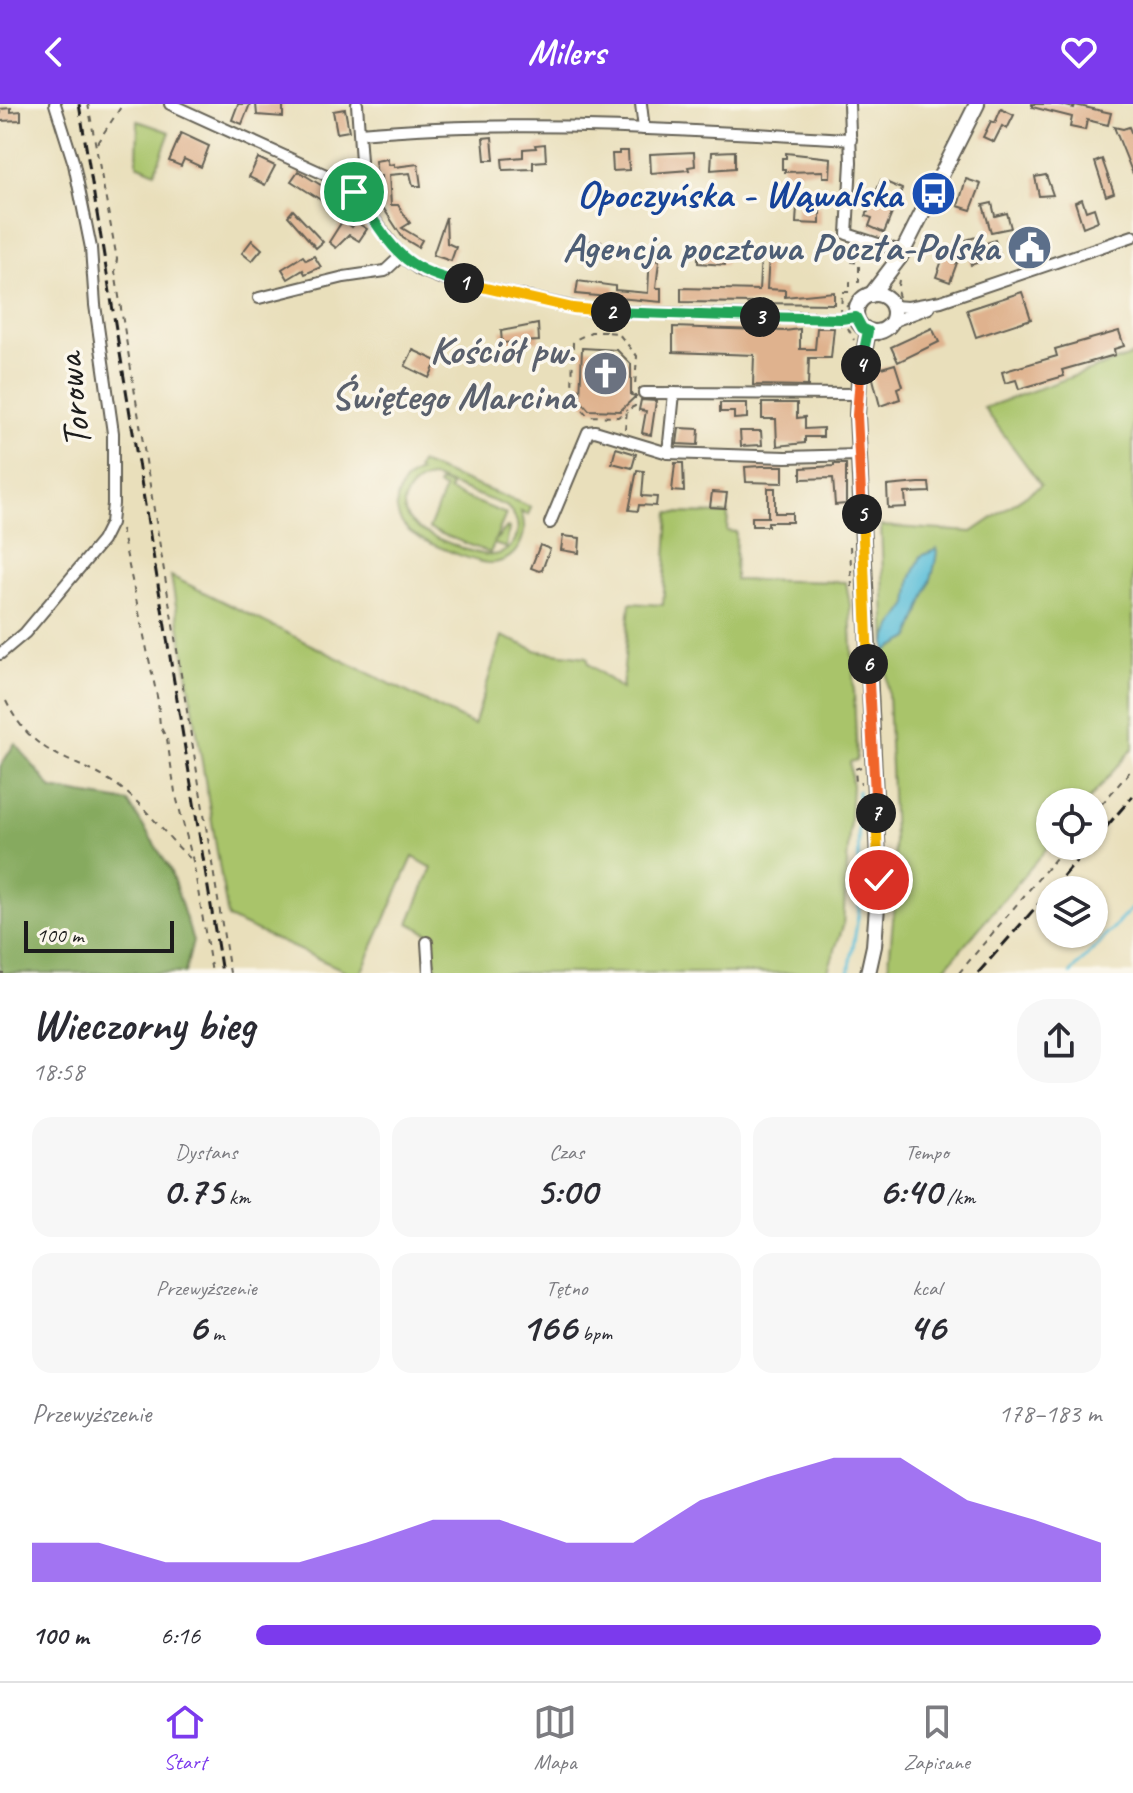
<!DOCTYPE html>
<html lang="pl">
<meta charset="utf-8">
<style>
body{margin:0;font-family:Caveat,sans-serif;background:#f7f7f7;color:#2b2b33;height:100vh;display:flex;flex-direction:column;font-size:30px;white-space:nowrap}
*{box-sizing:border-box;margin:0}
p{font-size:26px;color:#7c7c81}
.icon{flex:none;width:44px;height:44px;fill:none;stroke:currentColor;stroke-width:2;stroke-linecap:round;stroke-linejoin:round}
.map{position:relative;height:869px;overflow:hidden}
.sheet{display:flex;flex-direction:column;background:#fff;flex:1}
.sheet>*{flex:none}
.buttons{position:absolute;left:1036px;top:684px;display:grid;gap:16px}
.buttons a{display:grid;place-items:center;width:72px;height:72px;border-radius:50%;background:#fff;box-shadow:0 2px 6px #0004;font-size:40px}
.scale{position:absolute;left:24px;bottom:20px;width:150px;box-sizing:border-box;padding-left:8px;border:4px solid #1c1c1c;border-top:0;font-size:22px;line-height:28px;white-space:nowrap;color:#1c1c1c;-webkit-text-stroke:6px #fbf7ec;paint-order:stroke}
.pin{position:absolute;display:grid;place-items:center;width:68px;height:68px;color:#fff;margin:-34px;border:4px solid #fff;border-radius:50%;box-shadow:0 2px 8px #0007}
.km{position:absolute;width:40px;height:40px;margin:-20px;border-radius:50%;background:#222;color:#fff;font-size:22px;line-height:40px;text-align:center}
.round{display:grid;place-items:center;flex:none;width:84px;height:84px;border-radius:32px;background:#f7f7f7}
.summary{display:flex;align-items:center;justify-content:space-between;height:136px;padding:0 32px}
h1{font-size:44px;font-weight:700;line-height:60px}
.stats{display:grid;grid-template-columns:repeat(3,1fr);gap:12px;height:136px;padding:8px 32px}
.stats div{display:grid;align-content:center;border-radius:20px;background:#f7f7f7;text-align:center}
.stats b{font-size:40px;font-weight:700}
.stats small{font-size:22px;font-weight:400}
.stats p{font-size:22px}
.chart{height:224px;padding:16px 32px}
.chart p{display:flex;justify-content:space-between}
.chart svg{width:100%;height:144px;margin-top:8px;fill:#7c3aed;opacity:.7}
ul{padding:0 32px;list-style:none;font-size:26px}
li{display:grid;grid-template-columns:128px 96px 1fr;align-items:center;height:60px}
li i{height:20px;border-radius:10px;background:#7c3aed}
header{display:flex;justify-content:space-between;align-items:center;height:104px;padding:0 32px;background:#7c3aed;color:#fff;font-size:36px;font-weight:700}
.tabs{display:flex;justify-content:space-around;align-items:center;height:112px;border-top:2px solid #e1e1e2;background:#fff;font-size:22px;color:#7c7c81}
.tabs a{display:grid;justify-items:center;gap:4px}
.tabs .on{color:#7c3aed}
.map>svg:first-child{display:block}
.green{fill:#a9c46a;stroke:#627043;stroke-width:2;fill-rule:evenodd}
.forest{fill:#86aa5e;stroke:#51633d;stroke-width:2}
.water{fill:#5abed8;stroke:#3b6d7a;stroke-width:2}
.lines{fill:none;stroke-linecap:round;stroke-linejoin:round}
.stream{stroke:#5abed8;stroke-width:3}
.building{fill:#dfb28e}
.minor-casing{stroke:#646054;stroke-width:14}
.major-casing{stroke:#646054;stroke-width:18}
.path{stroke:#646054;stroke-width:2;stroke-dasharray:6 6;stroke-linecap:butt}
.minor{stroke:#fff;stroke-width:10}
.major{stroke:#fff;stroke-width:14}
.rail{stroke:#1c1c1c;stroke-width:3;stroke-dasharray:12 6;stroke-linecap:butt}
.split-1-casing{stroke:#fff;stroke-width:16}
.split-2-casing{stroke:#fff;stroke-width:16}
.split-3-casing{stroke:#fff;stroke-width:16}
.split-4-casing{stroke:#fff;stroke-width:16}
.split-5-casing{stroke:#fff;stroke-width:16}
.split-6-casing{stroke:#fff;stroke-width:16}
.split-7-casing{stroke:#fff;stroke-width:16}
.split-8-casing{stroke:#fff;stroke-width:16}
.split-1{stroke:#22a559;stroke-width:10}
.split-2{stroke:#f5b400;stroke-width:10}
.split-3{stroke:#22a559;stroke-width:10}
.split-4{stroke:#22a559;stroke-width:10}
.split-5{stroke:#f0652b;stroke-width:10}
.split-6{stroke:#f5b400;stroke-width:10}
.split-7{stroke:#f0652b;stroke-width:10}
.split-8{stroke:#f5b400;stroke-width:10}
.labels{text-anchor:middle;dominant-baseline:central;stroke-width:7;stroke-linejoin:round;paint-order:stroke}
.transit-label{font-size:40px;font-weight:bold;fill:#164399;stroke:#fbf7ec;text-anchor:end}
.service-label{font-size:40px;font-weight:bold;fill:#4e5e75;stroke:#fbf7ec;text-anchor:end}
.worship-label{font-size:40px;font-weight:bold;fill:#5b616d;stroke:#fbf7ec;text-anchor:end}
.street-label{font-size:40px;fill:#1c1c1c;stroke:#fbf7ec}
</style>
<header><svg class="icon" aria-label="back" viewBox="0 0 24 24"><path d="M15 5l-7 7 7 7"/></svg>Milers<svg class="icon" aria-label="heart" viewBox="0 0 24 24"><path d="M12 20l-8-8c-3-5 5-10 8-4 3-6 11-1 8 4z"/></svg></header>
<div class="map">
<svg width="1133" height="869" viewBox="0 0 1133 869">
<rect width="100%" height="100%" fill="#fbf7ec"/>
<filter id="ink" filterUnits="userSpaceOnUse"><feTurbulence type="fractalNoise" baseFrequency=".0125" numOctaves="2"/><feDisplacementMap in="SourceGraphic" scale="16" xChannelSelector="R" yChannelSelector="G"/><feConvolveMatrix kernelMatrix="1 2 1 2 8 2 1 2 1" color-interpolation-filters="sRGB"/></filter>
<filter id="wash" filterUnits="userSpaceOnUse"><feTurbulence type="fractalNoise" baseFrequency=".006" numOctaves="4" result="noise"/><feDisplacementMap in="SourceGraphic" scale="32" xChannelSelector="R" yChannelSelector="G"/><feGaussianBlur stdDeviation="1.8" result="paint"/><feColorMatrix in="noise" values="0 0 0 0 0 0 0 0 0 0 0 0 0 0 0 0 0 1.4 0 .05"/><feComposite in="paint" operator="in"/></filter>
<g filter="url(#wash)">
<rect width="100%" height="100%" fill="#e9dfbb"/>
<!-- green -->
<g class="green">
<polygon points="138,17 170,28 155,68 137,60"/>
<polygon points="1133,251 1133,644 1087,698 1050,698 1050,741 941,869 888,869 896,784 881,422 972,428 1041,381 984,304"/>
<path d="M420,359L531,403L528,411L521,408C530,430 518,457 492,459C477,460 416,436 406,424C397,415 394,401 399,389C402,379 410,372 420,368L417,366ZM434,374L506,402C516,411 521,423 515,436C510,445 500,452 490,451C475,451 425,431 414,421C392,403 410,374 434,374Z"/>
<polygon points="440,378 451,382 449,387 506,410 494,438 507,423 509,424 506,444 494,440 490,449 429,425 445,385 438,382"/>
<polygon points="669,409 728,410 727,427 736,428 735,476 846,478 850,501 857,656 850,658 852,683 843,822 827,869 437,869 428,829 409,819 432,764 413,753 361,869 350,869 228,814 171,472 474,621 502,532 538,547 587,553 589,560 622,585 630,499 663,501"/>
</g>
<!-- forest -->
<polygon class="forest" points="15,639 52,685 128,698 170,765 193,837 185,869 0,869 0,663"/>
<!-- water -->
<path class="water" d="M937,445C936,471 918,508 910,534L886,547V537L892,523L908,500L911,475L921,452Z"/>
<g class="lines">
<!-- stream -->
<g class="stream">
<polyline points="849,869 859,806 858,687"/>
<polyline points="1071,869 1133,803"/>
</g>
</g>
<g id="blocks">
<!-- building -->
<g class="building">
<polygon points="238,0 250,0 242,20 232,16"/>
<polygon points="256,0 283,0 283,13 257,11"/>
<polygon points="1032,0 1058,0 1074,4 1075,1 1111,9 1108,21 1087,16 1085,26 1070,23 1072,13 1032,3"/>
<polygon points="11,4 11,8 21,7 21,16 0,17 0,5"/>
<polygon points="345,5 349,27 337,29 333,7"/>
<polygon points="1001,5 1014,11 1007,25 1002,22 994,38 983,33 991,17 995,19"/>
<polygon points="1114,23 1123,25 1129,23 1133,33 1133,70"/>
<polygon points="181,29 209,42 201,63 184,55 181,62 169,57"/>
<polygon points="492,33 494,56 485,56 483,34"/>
<polygon points="545,40 546,57 533,58 533,65 503,66 502,55 523,53 523,45 536,44 535,41"/>
<polygon points="619,47 628,47 629,66 613,67 612,50 619,50"/>
<polygon points="735,47 735,64 711,66 712,48"/>
<polygon points="694,48 695,62 688,63 689,66 651,69 650,50"/>
<polygon points="786,49 831,54 830,73 823,73 823,67 785,68 785,65 782,65 782,54 786,54"/>
<polygon points="258,54 275,62 265,81 249,73"/>
<polygon points="387,55 389,61 394,60 394,63 418,60 421,82 413,82 410,69 389,71 391,101 398,101 410,119 402,124 422,136 418,143 403,134 382,102 381,72 377,72 375,57"/>
<polygon points="1102,55 1114,89 1106,92 1095,58"/>
<polygon points="298,67 337,91 331,99 326,95 324,98 291,77"/>
<polygon points="1046,71 1053,91 1039,92 1035,73"/>
<polygon points="966,75 981,80 971,106 958,102"/>
<polygon points="881,76 902,85 884,129 869,122 872,114 866,112"/>
<polygon points="1082,95 1086,107 1094,104 1098,117 1083,123 1075,98"/>
<polygon points="992,99 995,112 1007,109 1011,124 991,128 983,101"/>
<polygon points="797,102 820,103 820,120 796,119"/>
<polygon points="293,106 323,138 316,144 288,112"/>
<polygon points="446,113 447,139 456,143 451,157 433,151"/>
<polygon points="343,116 352,123 356,118 367,125 359,137 349,131 336,144 329,138"/>
<polygon points="1028,127 1032,144 1017,147 1013,131"/>
<polygon points="976,133 978,142 995,136 1000,151 971,161 966,136"/>
<polygon points="252,136 262,145 252,157 242,149"/>
<rect x="583" y="137" width="18" height="11"/>
<polygon points="650,149 657,149 657,157 659,157 656,184 661,184 661,198 576,190 578,177 615,182 615,186 648,189"/>
<polygon points="698,150 726,151 725,161 698,159"/>
<polygon points="761,151 769,151 767,185 785,186 785,193 834,188 834,200 681,198 681,184 759,186"/>
<polygon points="944,151 958,156 950,178 936,173"/>
<polygon points="303,152 306,156 314,152 321,163 305,170 303,166 288,175 282,165"/>
<polygon points="1022,188 1031,215 976,233 967,206"/>
<polygon points="538,220 539,237 502,239 501,227"/>
<polygon points="673,223 785,227 800,225 800,245 815,245 817,224 834,224 831,254 809,254 808,282 753,281 754,251 673,248"/>
<polygon points="932,224 939,238 898,258 891,243"/>
<polygon points="1119,227 1124,242 1114,245 1115,251 1062,266 1064,272 1019,285 1016,276 1005,279 1002,268 1057,252 1055,245"/>
<polygon points="582,244 617,246 631,260 631,291 636,292 620,307 589,306 580,296"/>
<polygon points="413,246 437,257 429,274 405,262"/>
<polygon points="895,260 902,282 897,284 900,295 880,302 871,267"/>
<polygon points="641,296 656,297 651,331 642,329 646,307 639,306"/>
<polygon points="720,299 747,299 747,314 734,315 734,308 720,308"/>
<polygon points="762,299 797,299 797,314 805,313 805,325 823,324 823,333 805,333 805,339 777,342 776,315 762,315"/>
<polygon points="679,324 699,325 698,341 677,340"/>
<polygon points="740,327 761,327 762,341 741,342"/>
<polygon points="616,344 636,350 632,364 612,359"/>
<polygon points="675,359 683,359 684,388 672,387"/>
<polygon points="834,360 846,360 846,400 835,401 833,374 801,375 801,364 834,362"/>
<polygon points="761,362 783,362 783,379 746,378 745,363"/>
<polygon points="637,366 644,367 642,392 657,393 656,402 639,401 638,407 629,406"/>
<polygon points="919,379 929,379 930,388 905,389 906,403 888,404 887,382"/>
<polygon points="768,384 775,384 775,409 792,409 792,418 768,418 768,422 752,422 752,413 768,413"/>
<polygon points="712,388 727,389 725,404 710,403"/>
<polygon points="563,432 580,434 579,449 561,446"/>
<polygon points="540,441 550,445 542,466 539,467 531,464"/>
</g>
</g>
</g>
<g filter="url(#ink)">
<use href="#blocks" fill-opacity="0" stroke="#646054" stroke-width="2"/>
<g class="lines">
<defs>
<g id="minor">
<polyline points="170,0 326,71 354,88 401,152 420,166 440,174 591,207 841,215 856,213"/>
<polyline points="641,0 644,25"/>
<polyline points="849,0 851,58 847,130 903,148"/>
<path d="M360,29C523,14 687,27 851,35"/>
<polyline points="354,88 361,57 357,0"/>
<polyline points="259,194 344,173 385,167 401,152"/>
<polyline points="893,202 908,203 941,197 1133,132"/>
<polyline points="891,218 929,204"/>
<polyline points="644,289 858,290"/>
<polyline points="668,349 674,289"/>
<polyline points="550,419 588,328 595,327 668,349 786,353 859,351"/>
<polyline points="0,550 25,529 102,437 111,419 113,400 113,329 95,201 91,144 74,60 55,0"/>
<polyline points="427,838 429,869"/>
</g>
<g id="major">
<circle cx="875" cy="209" r="19"/>
<polyline points="871,191 900,153 977,0"/>
<polyline points="868,227 859,276 857,311 879,776 874,842 868,869"/>
</g>
</defs>
<!-- minor casing -->
<use href="#minor" class="minor-casing"/>
<!-- major casing -->
<use href="#major" class="major-casing"/>
<!-- path -->
<g class="path">
<polyline points="88,0 117,155 115,168 230,869"/>
<polyline points="97,39 123,0"/>
<polyline points="368,73 372,94"/>
<polygon points="861,139 888,149 890,158 873,181 859,188 841,209 842,188 850,188 850,178 859,178 859,159 852,158 852,145"/>
<polyline points="899,176 897,187 899,193"/>
<polyline points="607,219 606,228 618,229 637,252 635,282"/>
<polyline points="848,224 854,236"/>
<polyline points="606,228 591,228 573,237 572,294 588,312 618,313 627,306"/>
<polyline points="878,237 889,229"/>
<polyline points="625,326 627,306 635,302 635,293"/>
<polyline points="121,425 158,597 160,622 167,635 175,688 193,757 212,869"/>
<polyline points="850,442 852,483"/>
<path d="M6,597C37,661 82,651 127,689C151,709 169,736 193,757"/>
<polyline points="861,663 855,665 856,679 861,679"/>
<polyline points="1094,709 1133,664"/>
<polyline points="0,869 4,869"/>
<polyline points="959,869 1066,742"/>
</g>
<!-- minor -->
<use href="#minor" class="minor"/>
<!-- major -->
<use href="#major" class="major"/>
<!-- rail -->
<g class="rail">
<polyline points="79,0 222,869"/>
<polyline points="1094,737 1133,692"/>
<polyline points="1051,786 1089,742"/>
<polyline points="978,869 1050,787"/>
</g>
</g>
</g>
<g class="lines" filter="url(#ink)">
<defs>
<path id="split-1" d="M354,88C392,139 396,165 464,179"/>
<polyline id="split-2" points="464,179 573,204 611,208"/>
<polyline id="split-3" points="611,208 760,213"/>
<polyline id="split-4" points="760,213 841,215 856,213 862,224 868,227 861,261"/>
<polyline id="split-5" points="861,261 857,311 862,410"/>
<polyline id="split-6" points="862,410 868,560"/>
<polyline id="split-7" points="868,560 876,709"/>
<polyline id="split-8" points="876,709 879,776"/>
</defs>
<!-- split-1 casing -->
<use href="#split-1" class="split-1-casing"/>
<!-- split-2 casing -->
<use href="#split-2" class="split-2-casing"/>
<!-- split-3 casing -->
<use href="#split-3" class="split-3-casing"/>
<!-- split-4 casing -->
<use href="#split-4" class="split-4-casing"/>
<!-- split-5 casing -->
<use href="#split-5" class="split-5-casing"/>
<!-- split-6 casing -->
<use href="#split-6" class="split-6-casing"/>
<!-- split-7 casing -->
<use href="#split-7" class="split-7-casing"/>
<!-- split-8 casing -->
<use href="#split-8" class="split-8-casing"/>
<!-- split-1 -->
<use href="#split-1" class="split-1"/>
<!-- split-2 -->
<use href="#split-2" class="split-2"/>
<!-- split-3 -->
<use href="#split-3" class="split-3"/>
<!-- split-4 -->
<use href="#split-4" class="split-4"/>
<!-- split-5 -->
<use href="#split-5" class="split-5"/>
<!-- split-6 -->
<use href="#split-6" class="split-6"/>
<!-- split-7 -->
<use href="#split-7" class="split-7"/>
<!-- split-8 -->
<use href="#split-8" class="split-8"/>
</g>
<!-- icons -->
<defs>
<symbol id="bus-disc" viewBox="-11 -11 22 22"><circle r="9.5" fill="#1a4fb4" stroke="#fbf7ec"/><path d="M-5-6H5V4H4V6H2V4H-2V6H-4V4H-5ZM-3.5-4V0h7V-4ZM-3.5 1.2v1.5H-2V1.2ZM2 1.2v1.5H3.5V1.2Z" fill="#fff"/></symbol>
<symbol id="civic-disc" viewBox="-11 -11 22 22"><circle r="9.5" fill="#5c6f8a" stroke="#fbf7ec"/><path d="M-.6-6.5H3V-4.5H.6V-3L4-1V1h2V6H-6V1h2V-1L-.6-3ZM-1.2 2.5V6h2.4V2.5Z" fill="#fff"/></symbol>
<symbol id="church-disc" viewBox="-11 -11 22 22"><circle r="9.5" fill="#6b7280" stroke="#fbf7ec"/><path d="M-1.2-6h2.4v3.5h3.3v2.4h-3.3V6h-2.4V-.1h-3.3v-2.4h3.3Z" fill="#fff"/></symbol>
</defs>
<g fill-rule="evenodd">
<use href="#bus-disc" x="908" y="64" width="51" height="51"/>
<use href="#civic-disc" x="1004" y="118" width="51" height="51"/>
<use href="#church-disc" x="580" y="244" width="51" height="51"/>
</g>
<g class="labels">
<!-- transit labels -->
<g class="transit-label">
<text x="902" y="90">Opoczyńska - Wąwalska</text>
</g>
<!-- service labels -->
<g class="service-label">
<text x="999" y="143">Agencja pocztowa Poczta-Polska</text>
</g>
<!-- worship labels -->
<g class="worship-label">
<text x="575" y="246">Kościół pw.<tspan x="575" dy="46">Świętego Marcina</tspan></text>
</g>
<!-- street labels -->
<g class="street-label">
<text transform="translate(73 297) rotate(-96)">Torowa</text>
</g>
</g>
</svg>
<div class="buttons">
<a><svg class="icon" aria-label="locate" viewBox="0 0 24 24"><circle cx="12" cy="12" r="6"/><path d="M12 2v4M12 18v4M2 12h4M18 12h4"/></svg></a>
<a><svg class="icon" aria-label="layers" viewBox="0 0 24 24"><path d="M12 4l9 5-9 5-9-5zM3 14l9 5 9-5"/></svg></a>
</div>
<div class="scale">100 m</div>
<div class="pin" style="left:354px;top:88px;background:#1e9e55"><svg class="icon" aria-label="arrive" viewBox="0 0 24 24"><path d="M6 21V4h12l-3 4 3 4H6"/></svg></div>
<div class="pin" style="left:879px;top:776px;background:#d93025"><svg class="icon" aria-label="check" viewBox="0 0 24 24"><path d="M5 12l5 5 9-10"/></svg></div>
<b class="km" style="left:464px;top:179px">1</b>
<b class="km" style="left:611px;top:208px">2</b>
<b class="km" style="left:760px;top:213px">3</b>
<b class="km" style="left:861px;top:261px">4</b>
<b class="km" style="left:862px;top:410px">5</b>
<b class="km" style="left:868px;top:560px">6</b>
<b class="km" style="left:876px;top:709px">7</b>
</div>
<section class="sheet">
<div class="summary"><div><h1>Wieczorny bieg</h1><p>18:58</p></div><a class="round"><svg class="icon" aria-label="share" viewBox="0 0 24 24"><path d="M12 15V3M7 8l5-5 5 5M5 13v7h14v-7"/></svg></a></div>
<div class="stats">
<div><p>Dystans</p><b>0.75<small> km</small></b></div>
<div><p>Czas</p><b>5:00</b></div>
<div><p>Tempo</p><b>6:40<small> /km</small></b></div>
</div>
<div class="stats">
<div><p>Przewyższenie</p><b>6<small> m</small></b></div>
<div><p>Tętno</p><b>166<small> bpm</small></b></div>
<div><p>kcal</p><b>46</b></div>
</div>
<div class="chart"><p><span>Przewyższenie</span>178–183 m</p>
<svg viewBox="0 0 160 44" preserveAspectRatio="none"><path d="M0 44V32L10 32L20 38L30 38L40 38L50 32L60 25L70 25L80 32L90 32L100 19L110 12L120 6L130 6L140 19L150 25L160 32V44z"/></svg>
</div>
<ul>
<li><b>100 m</b>6:16<i style="width:100%"></i></li>
</ul>
</section>
<nav class="tabs">
<a class="on"><svg class="icon" aria-label="home" viewBox="0 0 24 24"><path d="M3 11l9-7 9 7M6 9v11h12V9"/></svg>Start</a>
<a><svg class="icon" aria-label="map" viewBox="0 0 24 24"><path d="M3 6l6-2 6 2 6-2v14l-6 2-6-2-6 2zM9 4v14M15 6v14"/></svg>Mapa</a>
<a><svg class="icon" aria-label="saved" viewBox="0 0 24 24"><path d="M7 4h10v16l-5-4-5 4z"/></svg>Zapisane</a>
</nav>
